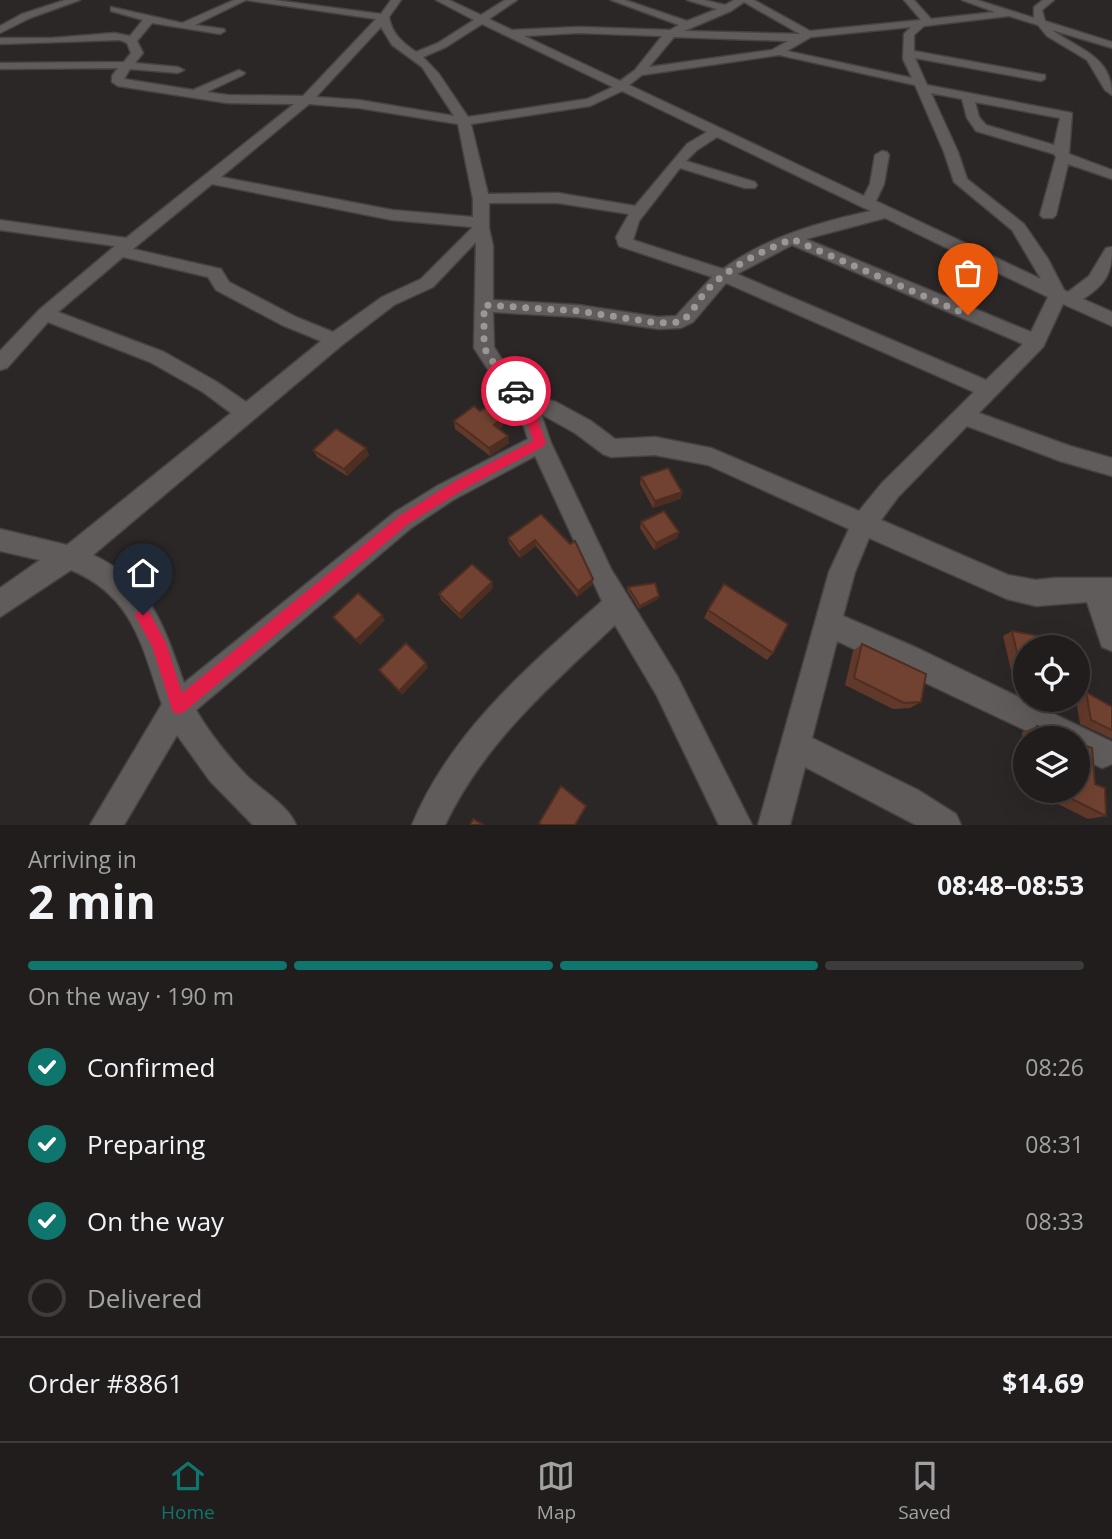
<!DOCTYPE html>
<meta charset="utf-8">
<style>
:root{--surface:#201d1c;--page:#2d2a29;--text:#f1f3f6;--muted:#a2a2a3;--line:#3d3b3b;--accent:#0f766e}
body{margin:0;font-family:"Open Sans",sans-serif;background:var(--page);color:var(--text);height:100vh;display:flex;flex-direction:column;font-size:26px;white-space:nowrap}
*{box-sizing:border-box;margin:0}
p{font-size:23px;color:var(--muted)}
.icon{flex:none;width:38px;height:38px;fill:none;stroke:currentColor;stroke-width:2;stroke-linecap:round;stroke-linejoin:round}
.map{position:relative;height:825px;overflow:hidden}
.sheet{display:flex;flex-direction:column;background:var(--surface);flex:1}
.sheet>*{flex:none}
.tools{position:absolute;left:1013px;top:635px;display:grid;gap:14px}
.tools a{display:grid;place-items:center;width:77px;height:77px;border-radius:50%;background:var(--surface);box-shadow:0 7px 28px #0002,0 0 0 2px var(--line);font-size:35px}
.pin{position:absolute;display:grid;place-items:center;width:60px;height:60px;color:#fff;margin:-72px -30px;border-radius:50% 50% 50% 0;rotate:-45deg;box-shadow:0 0 7px #0007}
.pin .icon{rotate:45deg}
.courier{position:absolute;display:grid;place-items:center;width:70px;height:70px;margin:-35px;border:5px solid #e11d48;border-radius:50%;background:#fff;color:#222;box-shadow:0 2px 9px #0007}
.headline em{font-style:normal;font-weight:700}
.headline div{display:flex;flex-direction:column-reverse}
.headline{display:flex;align-items:center;justify-content:space-between;height:119px;padding:0 28px}
h1{font-size:46px;font-weight:700;line-height:52px}
.bar{display:grid;grid-template-columns:repeat(4,1fr);gap:10px 7px;align-content:center;height:84px;padding:0 28px}
.bar i{height:9px;border-radius:5px;background:var(--line)}
.bar .current{background:var(--accent)}
.bar p{grid-column:span 4}
.line{display:flex;align-items:center;gap:18px;padding:0 28px;border-top:2px solid var(--line)}
.line div{flex:1}
ol{padding:0 28px;list-style:none}
li{display:flex;align-items:center;gap:21px;height:77px}
li p{margin-inline-start:auto}
li .icon{padding:7px;border-radius:50%;background:var(--accent);color:#fff;stroke-width:4}
li:last-child{color:var(--muted)}
li i{width:38px;height:38px;border:4px solid var(--line);border-radius:50%}
.tabs{display:flex;justify-content:space-around;align-items:center;height:98px;border-top:2px solid var(--line);background:var(--surface);font-size:19px;color:var(--muted)}
.tabs a{display:grid;justify-items:center;gap:4px}
.tabs .current{color:var(--accent)}
.map>svg:first-child{display:block}
.lines{fill:none;stroke-linecap:round;stroke-linejoin:round}
.minor-casing{stroke:#454342;stroke-width:3}
.minor{fill:#605c5b;fill-rule:evenodd}
.wall{fill:#61392a}
.shaded-wall{fill:#4f2e22}
.building{fill:#714231;stroke:#4f2e22;stroke-width:2}
.route{fill:#e11d48}
.done{stroke:#9a9796;stroke-width:7;stroke-dasharray:0 12.6}
</style>
<div class="map">
<svg width="1112" height="825" viewBox="0 0 1112 825">
<rect width="100%" height="100%" fill="#2a2726"/>
<g class="lines">
<!-- minor casing -->
<g class="minor-casing">
<g id="minor">
<path d="M65,0H80L30,18L0,33V26L22,14Z"/>
<path d="M234,0H274L381,14L391,0H401L389,17C392,34 402,42 416,52L438,43L474,20L436,0H449L481,15L505,0H517L489,19L512,30L579,27L670,30L679,25L611,0H625L687,21L717,9L687,0H704L725,5L734,0H754L810,31L921,20L904,0H914L931,19L995,12L962,0H977L1034,18V7L1043,0H1054L1042,10L1045,21L1112,42V48L1052,30C1078,49 1112,56 1112,95L1105,90L1087,60L1047,36L1038,25L1009,16L924,26L914,35V51L1045,75V79L1041,81L915,58L927,85L1072,113L1069,154L1112,170V179L1068,164L1056,215L1053,218H1043L1040,215L1056,157L1054,154L976,131L967,118L962,99L931,93L958,152L967,179L1024,224L1048,259L1064,290L1068,292L1089,276L1106,248L1112,247C1112,274 1106,284 1083,299L1112,312V326L1063,304L1043,347L979,413L1070,446L1112,458V476L1060,461L967,426L898,497L881,520L1008,575L1036,580L1054,578H1112V651L1102,647L1087,602L1036,606L1007,599L869,538L855,572L843,616L917,648L1112,742V764L1102,768L1078,757V738H1042L837,641L812,738L918,790L956,814L961,825H916L805,767L790,825H758L829,572L849,529L708,465L655,455L611,457L603,454L575,433L541,414L551,443L611,569L677,676L752,825H719L657,696L615,625C550,686 484,743 445,825H412C451,731 528,667 602,601L535,456L453,500L411,528L196,710C210,734 227,755 246,775C262,791 288,805 296,825H253L210,781L177,735L124,825H90L162,704C142,647 134,596 71,570L0,617V588L40,560L0,551V529L67,545L231,413L203,392L150,362L48,322L7,368L0,370V351L39,310L115,246L0,230V220L126,238L294,104L227,103L118,86L112,82V76L118,68L0,69V63L124,62L131,53L127,43L120,40L0,44V38H52L114,33L130,36L143,20L111,11V7L182,23ZM246,0L376,19L303,96L227,95L207,92L243,75L245,73L239,70L193,90L124,79L130,69L178,73L184,70L178,67L135,63L143,53L137,41L152,23L220,34L225,31L224,29L195,25ZM744,2L800,34L684,31L731,11ZM482,24L613,87L587,99L468,117L439,74L423,57L446,47ZM381,27L392,45L422,67L454,116L359,100L316,97ZM911,27L904,34L903,59L912,78L787,51L811,37ZM579,33L662,36L635,70L620,81L524,36ZM674,37L788,41L772,50L649,67ZM779,55L915,85L944,152L954,182L1012,230L1041,279L876,201L884,184L889,155L887,152L882,151L875,155L870,184L864,196L629,85L642,75ZM622,91L707,132L687,144L635,206L558,193L488,194L471,124L590,106ZM975,102L1060,118L1054,145L986,125L979,117ZM309,104L359,108L458,124L473,199V217L392,210L221,177ZM717,137L862,207L871,211C820,222 766,237 723,269L633,240L639,221L680,168L745,188H755L757,185L755,182L686,161L697,150ZM212,184L392,220L473,227L421,279L382,297L333,332L296,317L229,282L221,269L133,249ZM489,203H558L629,214L616,237L619,246L712,277L676,316L658,317L578,305L493,300V246L489,228ZM885,218L1048,297L1031,332L806,239ZM476,242L474,348L498,385L517,406L528,439L437,486L395,512L184,683C164,626 150,581 93,555L342,345L394,305L433,287ZM792,245L1023,344L986,380L737,274ZM123,257L208,277L216,290L282,325L321,341L246,402L217,382L164,352L58,312ZM726,283L974,392L882,483L859,511L711,448L655,437L615,439L591,421L556,402L533,396L512,375L494,347L493,312L578,317L658,329L681,328L693,322Z"/>
</g>
</g>
<!-- minor -->
<use href="#minor" class="minor"/>
</g>
<!-- wall -->
<g class="wall">
<path d="M480,411L502,418L503,426L499,429L509,443L490,456L455,429L454,421Z"/>
<path d="M366,448L369,455L347,476L317,457L313,450Z"/>
<path d="M641,477L682,492L680,499L653,508L640,484Z"/>
<path d="M541,514L592,585L577,597L536,546L520,558L509,544L508,538Z"/>
<path d="M641,522L679,532L677,538L654,550L640,528Z"/>
<path d="M628,587L658,599L639,609L627,590Z"/>
<path d="M493,588L461,619L441,600L439,594Z"/>
<path d="M708,610L773,653L767,660L704,618Z"/>
<path d="M1012,631L1026,648V681L1013,679L1003,636Z"/>
<path d="M862,644L921,702L910,708L893,709L845,685L853,651Z"/>
<path d="M1086,692L1112,707V739L1080,724L1076,700H1078V695Z"/>
<path d="M1037,726L1068,738H1026V788L1019,785L1022,732Z"/>
<path d="M1095,784L1106,816L1088,819L1032,791H1078Z"/>
</g>
<!-- shaded-wall -->
<g class="shaded-wall">
<path d="M502,418L503,426L495,433L494,425Z"/>
<path d="M508,436L509,443L490,456L489,448Z"/>
<path d="M366,448L369,455L347,476L344,469Z"/>
<path d="M682,492L680,499L653,508L655,501Z"/>
<path d="M679,532L677,538L654,550L656,543Z"/>
<path d="M535,540L536,546L520,558L519,552Z"/>
<path d="M593,579L592,585L577,597L578,591Z"/>
<path d="M492,582L493,588L461,619L459,614Z"/>
<path d="M659,596L658,599L639,609L640,606Z"/>
<path d="M382,615L385,620L360,645L356,640Z"/>
<path d="M426,663L428,668L402,695L399,691Z"/>
</g>
<!-- building -->
<g class="building">
<path d="M474,406L480,411L487,407L502,418L494,425L508,436L489,448L454,421Z"/>
<path d="M336,429L366,448L344,469L313,450Z"/>
<path d="M668,468L682,492L655,501L641,477Z"/>
<path d="M664,511L679,532L656,543L641,522Z"/>
<path d="M541,514L570,544L575,541L593,579L578,591L535,540L519,552L508,538Z"/>
<path d="M472,564L492,582L459,614L439,594Z"/>
<path d="M655,583L659,596L640,606L628,587Z"/>
<path d="M724,584L788,624L773,653L708,610Z"/>
<path d="M358,593L382,615L356,640L333,617Z"/>
<path d="M1012,631L1050,638L1052,648H1026V675L1022,674Z"/>
<path d="M406,643L426,663L399,691L379,670Z"/>
<path d="M862,644L926,674L921,702L904,703L854,678Z"/>
<path d="M1086,692L1112,707V730L1091,720Z"/>
<path d="M1037,726L1068,738H1036Z"/>
<path d="M1078,743L1092,748L1095,784L1105,788L1106,816L1056,791H1078Z"/>
<path d="M561,786L586,806L575,825H541L539,823Z"/>
<path d="M473,819L484,825H470Z"/>
</g>
<!-- route -->
<path class="route" d="M516,387L532,402L546,443L544,446L466,488L408,524L184,712L178,714L173,712L152,646L135,615L138,610H148L166,643L182,693L399,516L457,480L533,441L521,404L510,391Z"/>
<g class="lines">
<!-- done -->
<path class="done" d="M516,391L505,380L484,348V305L578,311L658,323L681,322C693,313 699,298 709,288C732,265 763,251 792,239L968,315"/>
</g>
</svg>
<div class="tools">
<a><svg class="icon" aria-label="locate" viewBox="0 0 24 24"><circle cx="12" cy="12" r="6"/><path d="M12 2v4M12 18v4M2 12h4M18 12h4"/></svg></a>
<a><svg class="icon" aria-label="layers" viewBox="0 0 24 24"><path d="M12 4l9 5-9 5-9-5zM3 14l9 5 9-5"/></svg></a>
</div>
<div class="pin" style="left:968px;top:315px;background:#ea580c"><svg class="icon" aria-label="bag" viewBox="0 0 24 24"><path d="M5 8h14l-1 12H6zM9 8a3 3 0 0 1 6 0"/></svg></div>
<div class="pin" style="left:143px;top:615px;background:#1f2937"><svg class="icon" aria-label="home" viewBox="0 0 24 24"><path d="M3 11l9-7 9 7M6 9v11h12V9"/></svg></div>
<div class="courier" style="left:516px;top:391px"><svg class="icon" aria-label="car" viewBox="0 0 24 24"><path d="M5 17H2v-5l4-1 3-4h7l3 4 3 1v5h-3M9 17h6M6 11h13"/><circle cx="7" cy="17" r="2"/><circle cx="17" cy="17" r="2"/></svg></div>
</div>
<section class="sheet">
<div class="headline"><div><h1>2 min</h1><p>Arriving in</p></div><em>08:48–08:53</em></div>
<div class="bar"><i class="current"></i><i class="current"></i><i class="current"></i><i></i><p>On the way · 190 m</p></div>
<ol>
<li><svg class="icon" aria-label="check" viewBox="0 0 24 24"><path d="M5 12l5 5 9-10"/></svg>Confirmed<p>08:26</p></li>
<li><svg class="icon" aria-label="check" viewBox="0 0 24 24"><path d="M5 12l5 5 9-10"/></svg>Preparing<p>08:31</p></li>
<li><svg class="icon" aria-label="check" viewBox="0 0 24 24"><path d="M5 12l5 5 9-10"/></svg>On the way<p>08:33</p></li>
<li><i></i>Delivered</li>
</ol>
<div class="line" style="height:91px"><div>Order #8861</div><b>$14.69</b></div>
</section>
<nav class="tabs">
<a class="current"><svg class="icon" aria-label="home" viewBox="0 0 24 24"><path d="M3 11l9-7 9 7M6 9v11h12V9"/></svg>Home</a>
<a><svg class="icon" aria-label="map" viewBox="0 0 24 24"><path d="M3 6l6-2 6 2 6-2v14l-6 2-6-2-6 2zM9 4v14M15 6v14"/></svg>Map</a>
<a><svg class="icon" aria-label="saved" viewBox="0 0 24 24"><path d="M7 4h10v16l-5-4-5 4z"/></svg>Saved</a>
</nav>
